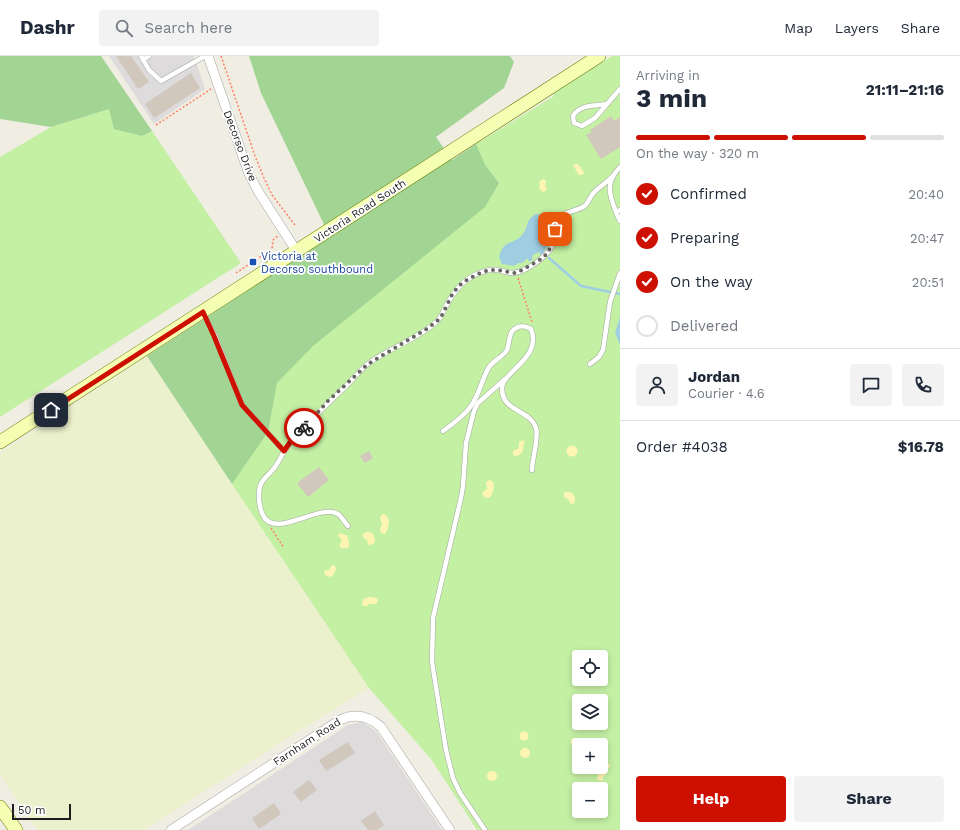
<!DOCTYPE html>
<meta charset="utf-8">
<style>
:root{--surface:#fff;--page:#f2f2f3;--text:#1f2937;--muted:#747a83;--line:#e0e1e3;--accent:#cd1000}
body{margin:0;font-family:"Work Sans",sans-serif;background:var(--page);color:var(--text);height:100vh;display:flex;flex-direction:column;font-size:15px;white-space:nowrap}
*{box-sizing:border-box;margin:0}
p{font-size:13px;color:var(--muted)}
.icon{flex:none;width:22px;height:22px;fill:none;stroke:currentColor;stroke-width:2;stroke-linecap:round;stroke-linejoin:round}
.map{position:relative;flex:1;overflow:hidden}
.details{display:flex;flex-direction:column;background:var(--surface);width:340px}
.details>*{flex:none}
.controls{position:absolute;left:572px;top:594px;display:grid;gap:8px}
.controls a{display:grid;place-items:center;width:36px;height:36px;border-radius:4px;background:var(--surface);box-shadow:0 2px 6px #0003;font-size:20px}
.scale{position:absolute;left:12px;bottom:10px;width:59px;box-sizing:border-box;padding-left:4px;border:2px solid #1e1e1e;border-top:0;font-size:11px;line-height:14px;white-space:nowrap;color:#1e1e1e;-webkit-text-stroke:3px #fff;paint-order:stroke}
.pin{position:absolute;display:grid;place-items:center;width:34px;height:34px;color:#fff;margin:-17px;border-radius:8px;box-shadow:0 2px 6px #0006}
.courier{position:absolute;display:grid;place-items:center;width:40px;height:40px;margin:-20px;border:3px solid #cd1000;border-radius:50%;background:#fff;color:#222;box-shadow:0 1px 5px #0007}
.overview em{font-style:normal;font-weight:700}
.overview div{display:flex;flex-direction:column-reverse}
.overview{display:flex;align-items:center;justify-content:space-between;height:68px;padding:0 16px}
h1{font-size:26px;font-weight:700;line-height:30px}
.bar{display:grid;grid-template-columns:repeat(4,1fr);gap:6px 4px;align-content:center;height:48px;padding:0 16px}
.bar i{height:5px;border-radius:3px;background:var(--line)}
.bar .selected{background:var(--accent)}
.bar p{grid-column:span 4}
.line{display:flex;align-items:center;gap:10px;padding:0 16px;border-top:1px solid var(--line)}
.line div{flex:1}
.round{display:grid;place-items:center;flex:none;width:42px;height:42px;border-radius:4px;background:var(--page)}
ol{padding:0 16px;list-style:none}
li{display:flex;align-items:center;gap:12px;height:44px}
li p{margin-inline-start:auto}
li .icon{padding:4px;border-radius:50%;background:var(--accent);color:#fff;stroke-width:4}
li:last-child{color:var(--muted)}
li i{width:22px;height:22px;border:2px solid var(--line);border-radius:50%}
.button{display:flex;gap:8px;margin-top:auto;padding:8px 16px}
.button a{flex:1;height:46px;border-radius:4px;background:var(--accent);color:#fff;font-size:16px;font-weight:700;line-height:46px;text-align:center}
.button a+a{background:var(--page);color:var(--text)}
header{display:flex;align-items:center;gap:24px;box-sizing:border-box;height:56px;padding:0 20px;background:var(--surface);border-bottom:1px solid var(--line)}
header strong{font-size:19px}
nav{display:flex;gap:22px;margin-inline-start:auto;font-size:14px}
.search{width:280px;height:36px;background:var(--page);display:flex;align-items:center;gap:10px;box-sizing:border-box;padding:0 14px;border-radius:4px;color:var(--muted);font-size:15px}
main{display:flex;flex:1;min-height:0}
.map>svg:first-child{display:block}
.residential{fill:#dddbdb}
.farmland{fill:#ecf1cd}
.grass{fill:#c4f0a4;fill-rule:evenodd}
.forest{fill:#a2d494}
.sand{fill:#fff5b3}
.water{fill:#9fcee3}
.lines{fill:none;stroke-linecap:round;stroke-linejoin:round}
.stream{stroke:#9fcee3;stroke-width:2.5}
.building{fill:#d1c7bc}
.service-casing{stroke:#a5a5a5;stroke-width:5.5}
.minor-casing{stroke:#a5a5a5;stroke-width:10}
.secondary-casing{stroke:#647b00;stroke-width:14}
.path{stroke:#ff8166;stroke-width:1.5;stroke-dasharray:2 2;stroke-linecap:butt}
.service{stroke:#fff;stroke-width:4.5}
.minor{stroke:#fff;stroke-width:9}
.secondary{stroke:#f5ffb3;stroke-width:13}
.done{stroke:#686663;stroke-width:4;stroke-dasharray:0 7.2}
.route{stroke:#cd1000;stroke-width:5}
.transit-dot{fill:#1a4fb4;stroke:#fff;stroke-width:1.5}
.labels{text-anchor:middle;dominant-baseline:central;stroke-width:3.5;stroke-linejoin:round;paint-order:stroke}
.street-label{font-size:11px;fill:#1e1e1e;stroke:#fff}
.transit-label{font-size:11px;fill:#164399;stroke:#fff;text-anchor:start}
</style>
<header>
<strong>Dashr</strong>
<div class="search"><svg class="icon" aria-label="search" viewBox="0 0 24 24"><circle cx="10" cy="10" r="6"/><path d="M15 15l6 6"/></svg>Search here</div>
<nav><a>Map</a><a>Layers</a><a>Share</a></nav>
</header>
<main>
<div class="map">
<svg width="620" height="774" viewBox="0 0 620 774">
<rect width="100%" height="100%" fill="#f0ede3"/>
<!-- residential -->
<g class="residential">
<path d="M109,0H194L205,33L154,68Z"/>
<path d="M362,666L376,675L442,774H188L348,669Z"/>
</g>
<!-- farmland -->
<path class="farmland" d="M147,300L369,632L310,668L144,774H37L0,719V397Z"/>
<!-- grass -->
<g class="grass">
<path d="M612,0H620V774H477L431,703L369,632L232,428L263,324L484,142L476,88L554,40L553,38ZM579,601H601V623H579ZM579,645H601V667H579ZM579,689H601V711H579ZM579,733H601V755H579Z"/>
<path d="M109,53L142,80L152,75L241,207L0,361V101L51,71Z"/>
</g>
<!-- forest -->
<g class="forest">
<path d="M0,0H101L152,75L142,80L114,73L109,53L51,71L0,63Z"/>
<path d="M249,0H510L514,6L504,32L436,81L452,104L476,88L485,109L499,127L485,151L313,290L277,327L268,376L232,428L147,300L330,181L261,37Z"/>
</g>
<!-- sand -->
<g class="sand">
<path d="M576,108H578C579,110 584,116 584,117L582,119H579L573,109Z"/>
<path d="M544,123L546,125L545,129L547,134L543,136L539,132L540,129L539,125Z"/>
<path d="M523,384L525,387L523,389C524,396 521,400 514,400L513,398V395L519,392V386Z"/>
<circle cx="572" cy="395" r="5.5"/>
<path d="M490,424L493,426C495,432 493,438 489,442L484,441L482,437L487,433L486,426Z"/>
<path d="M566,436H570C575,439 577,444 573,448H571L568,443L564,441V437Z"/>
<path d="M383,458L386,459L389,464L388,472L385,478L381,477L380,473L382,468L380,461Z"/>
<path d="M367,476H370L374,479L375,485L373,488L368,489L367,484L363,481V478Z"/>
<path d="M339,477L346,479C349,483 349,486 349,491L347,492H342L339,490L342,484L338,480Z"/>
<path d="M332,509L335,510L336,513L333,519L330,521L325,519L324,515L329,514Z"/>
<path d="M370,541L376,542L378,544L376,548H369L367,550H364L362,549L363,543Z"/>
<circle cx="524" cy="680" r="4.5"/>
<path d="M574,682L583,689H579V695L577,691L571,689V683Z"/>
<circle cx="525" cy="697" r="5"/>
<path d="M604,706H607L610,709L609,712L605,713L606,719L603,721V724L600,725L597,723L599,711H601V708Z"/>
<circle cx="492" cy="720" r="5"/>
</g>
<!-- water -->
<g class="water">
<path d="M536,158L544,159L548,162L551,174L549,188L544,195V197L540,199L539,196L533,199L532,202L533,203L529,206L528,202L522,207H518L514,210L502,208L499,201C504,182 513,190 523,178C529,170 525,164 536,158Z"/>
<path d="M620,261V289L615,277Z"/>
</g>
<g class="lines">
<!-- stream -->
<path class="stream" d="M549,202L581,230L620,238"/>
</g>
<!-- building -->
<g class="building">
<path d="M116,0H131L149,26L138,33Z"/>
<path d="M191,17L200,32L154,62L145,48Z"/>
<path d="M611,60L614,65L620,61V91L601,103L586,79L592,76L590,74Z"/>
<path d="M369,395L373,402L365,407L360,400Z"/>
<path d="M319,411L329,424L308,441L297,427Z"/>
<path d="M348,686L355,697L326,715L319,704Z"/>
<path d="M309,724L317,734L301,746L293,736Z"/>
<path d="M274,747L281,758L259,773L252,762Z"/>
<path d="M375,755L384,769L377,774H368L361,765Z"/>
</g>
<g class="lines">
<!-- service casing -->
<g class="service-casing">
<g id="service">
<path d="M141,0L149,14L161,25L205,0"/>
<path d="M143,4L149,0"/>
<path d="M607,48C594,50 580,48 573,60L574,67L582,70L595,62L620,33"/>
<path d="M620,154L616,156L620,165"/>
<path d="M616,156C609,138 605,127 620,111"/>
<path d="M203,257L215,280L242,349L284,395"/>
<path d="M590,308L599,301L603,294L610,246L620,217"/>
<path d="M443,375C453,368 464,360 471,350C479,339 482,323 489,311C494,304 503,301 507,294C510,287 508,276 516,272C521,269 526,270 531,273C543,302 501,316 502,333C503,357 529,352 536,372C539,382 532,403 532,414"/>
<path d="M348,470C345,467 342,461 338,458C320,447 277,482 264,461C259,453 257,436 261,428C264,421 271,417 275,411C281,402 285,392 292,385C309,365 328,347 347,329C354,322 361,313 369,307C389,292 416,284 435,267C440,263 442,259 444,254C450,242 457,230 468,223C477,217 488,213 498,214C503,215 508,217 513,217C523,216 536,208 543,201C561,187 550,171 558,162C563,156 576,155 583,151C588,148 589,143 592,139C596,132 607,127 613,120"/>
<path d="M485,774L460,737L453,722L446,694L432,606L433,562L461,442L463,430L466,387L474,355L478,347L505,323"/>
</g>
</g>
<!-- minor casing -->
<g class="minor-casing">
<g id="minor">
<path d="M208,0L249,118L258,135L297,196"/>
<path d="M171,774L340,664C355,657 369,660 381,671L450,774"/>
</g>
</g>
<!-- secondary casing -->
<g class="secondary-casing">
<g id="secondary">
<path d="M0,386L599,0"/>
<path d="M0,751L16,774"/>
</g>
</g>
<!-- path -->
<g class="path">
<path d="M221,0L255,100L264,122L272,139L295,169"/>
<path d="M156,69L211,33"/>
<path d="M236,217L272,193L273,184L278,180"/>
<path d="M518,222L532,266"/>
<path d="M271,472L284,492"/>
</g>
<!-- service -->
<use href="#service" class="service"/>
<!-- minor -->
<use href="#minor" class="minor"/>
<!-- secondary -->
<use href="#secondary" class="secondary"/>
</g>
<g class="lines">
<!-- done -->
<path class="done" d="M304,372L328,345L368,308L425,274L436,266L441,261L453,237L460,229L468,223L478,218L489,214H498L515,217L522,214L543,202L548,196L554,185L555,173"/>
<!-- route -->
<path class="route" d="M51,354L203,256L214,280L242,349L284,395L291,385L304,372"/>
</g>
<!-- markers -->
<rect class="transit-dot" x="249" y="202" width="8" height="8" rx="2"/>
<g class="labels">
<!-- street labels -->
<g class="street-label">
<text transform="translate(240 90) rotate(69)">Decorso Drive</text>
<text transform="translate(360 155) rotate(-33)">Victoria Road South</text>
<text transform="translate(307 686) rotate(-33)">Farnham Road</text>
</g>
<!-- transit labels -->
<g class="transit-label">
<text x="261" y="200">Victoria at<tspan x="261" dy="13">Decorso southbound</tspan></text>
</g>
</g>
</svg>
<div class="controls">
<a><svg class="icon" aria-label="locate" viewBox="0 0 24 24"><circle cx="12" cy="12" r="6"/><path d="M12 2v4M12 18v4M2 12h4M18 12h4"/></svg></a>
<a><svg class="icon" aria-label="layers" viewBox="0 0 24 24"><path d="M12 4l9 5-9 5-9-5zM3 14l9 5 9-5"/></svg></a>
<a>+</a>
<a>−</a>
</div>
<div class="scale">50 m</div>
<div class="pin" style="left:555px;top:173px;background:#ea580c"><svg class="icon" aria-label="bag" viewBox="0 0 24 24"><path d="M5 8h14l-1 12H6zM9 8a3 3 0 0 1 6 0"/></svg></div>
<div class="pin" style="left:51px;top:354px;background:#1f2937"><svg class="icon" aria-label="home" viewBox="0 0 24 24"><path d="M3 11l9-7 9 7M6 9v11h12V9"/></svg></div>
<div class="courier" style="left:304px;top:372px"><svg class="icon" aria-label="bike" viewBox="0 0 24 24"><circle cx="6" cy="16" r="4"/><circle cx="18" cy="16" r="4"/><path d="M6 16l4-8h5l3 8M10 8l3 8H6M13 5h3"/></svg></div>
</div>
<section class="details">
<div class="overview"><div><h1>3 min</h1><p>Arriving in</p></div><em>21:11–21:16</em></div>
<div class="bar"><i class="selected"></i><i class="selected"></i><i class="selected"></i><i></i><p>On the way · 320 m</p></div>
<ol>
<li><svg class="icon" aria-label="check" viewBox="0 0 24 24"><path d="M5 12l5 5 9-10"/></svg>Confirmed<p>20:40</p></li>
<li><svg class="icon" aria-label="check" viewBox="0 0 24 24"><path d="M5 12l5 5 9-10"/></svg>Preparing<p>20:47</p></li>
<li><svg class="icon" aria-label="check" viewBox="0 0 24 24"><path d="M5 12l5 5 9-10"/></svg>On the way<p>20:51</p></li>
<li><i></i>Delivered</li>
</ol>
<div class="line" style="height:72px"><a class="round"><svg class="icon" aria-label="person" viewBox="0 0 24 24"><circle cx="12" cy="8" r="4"/><path d="M4 21q1-7 8-7t8 7"/></svg></a><div><b>Jordan</b><p>Courier · 4.6</p></div><a class="round"><svg class="icon" aria-label="chat" viewBox="0 0 24 24"><path d="M4 5h16v11H9l-5 4z"/></svg></a><a class="round"><svg class="icon" aria-label="phone" viewBox="0 0 24 24"><path d="M5 4h4l2 5-3 2q2 4 5 5l2-3 5 2v4C11 20 4 13 5 4z"/></svg></a></div>
<div class="line" style="height:52px"><div>Order #4038</div><b>$16.78</b></div>
<div class="button"><a>Help</a><a>Share</a></div>
</section>
</main>
